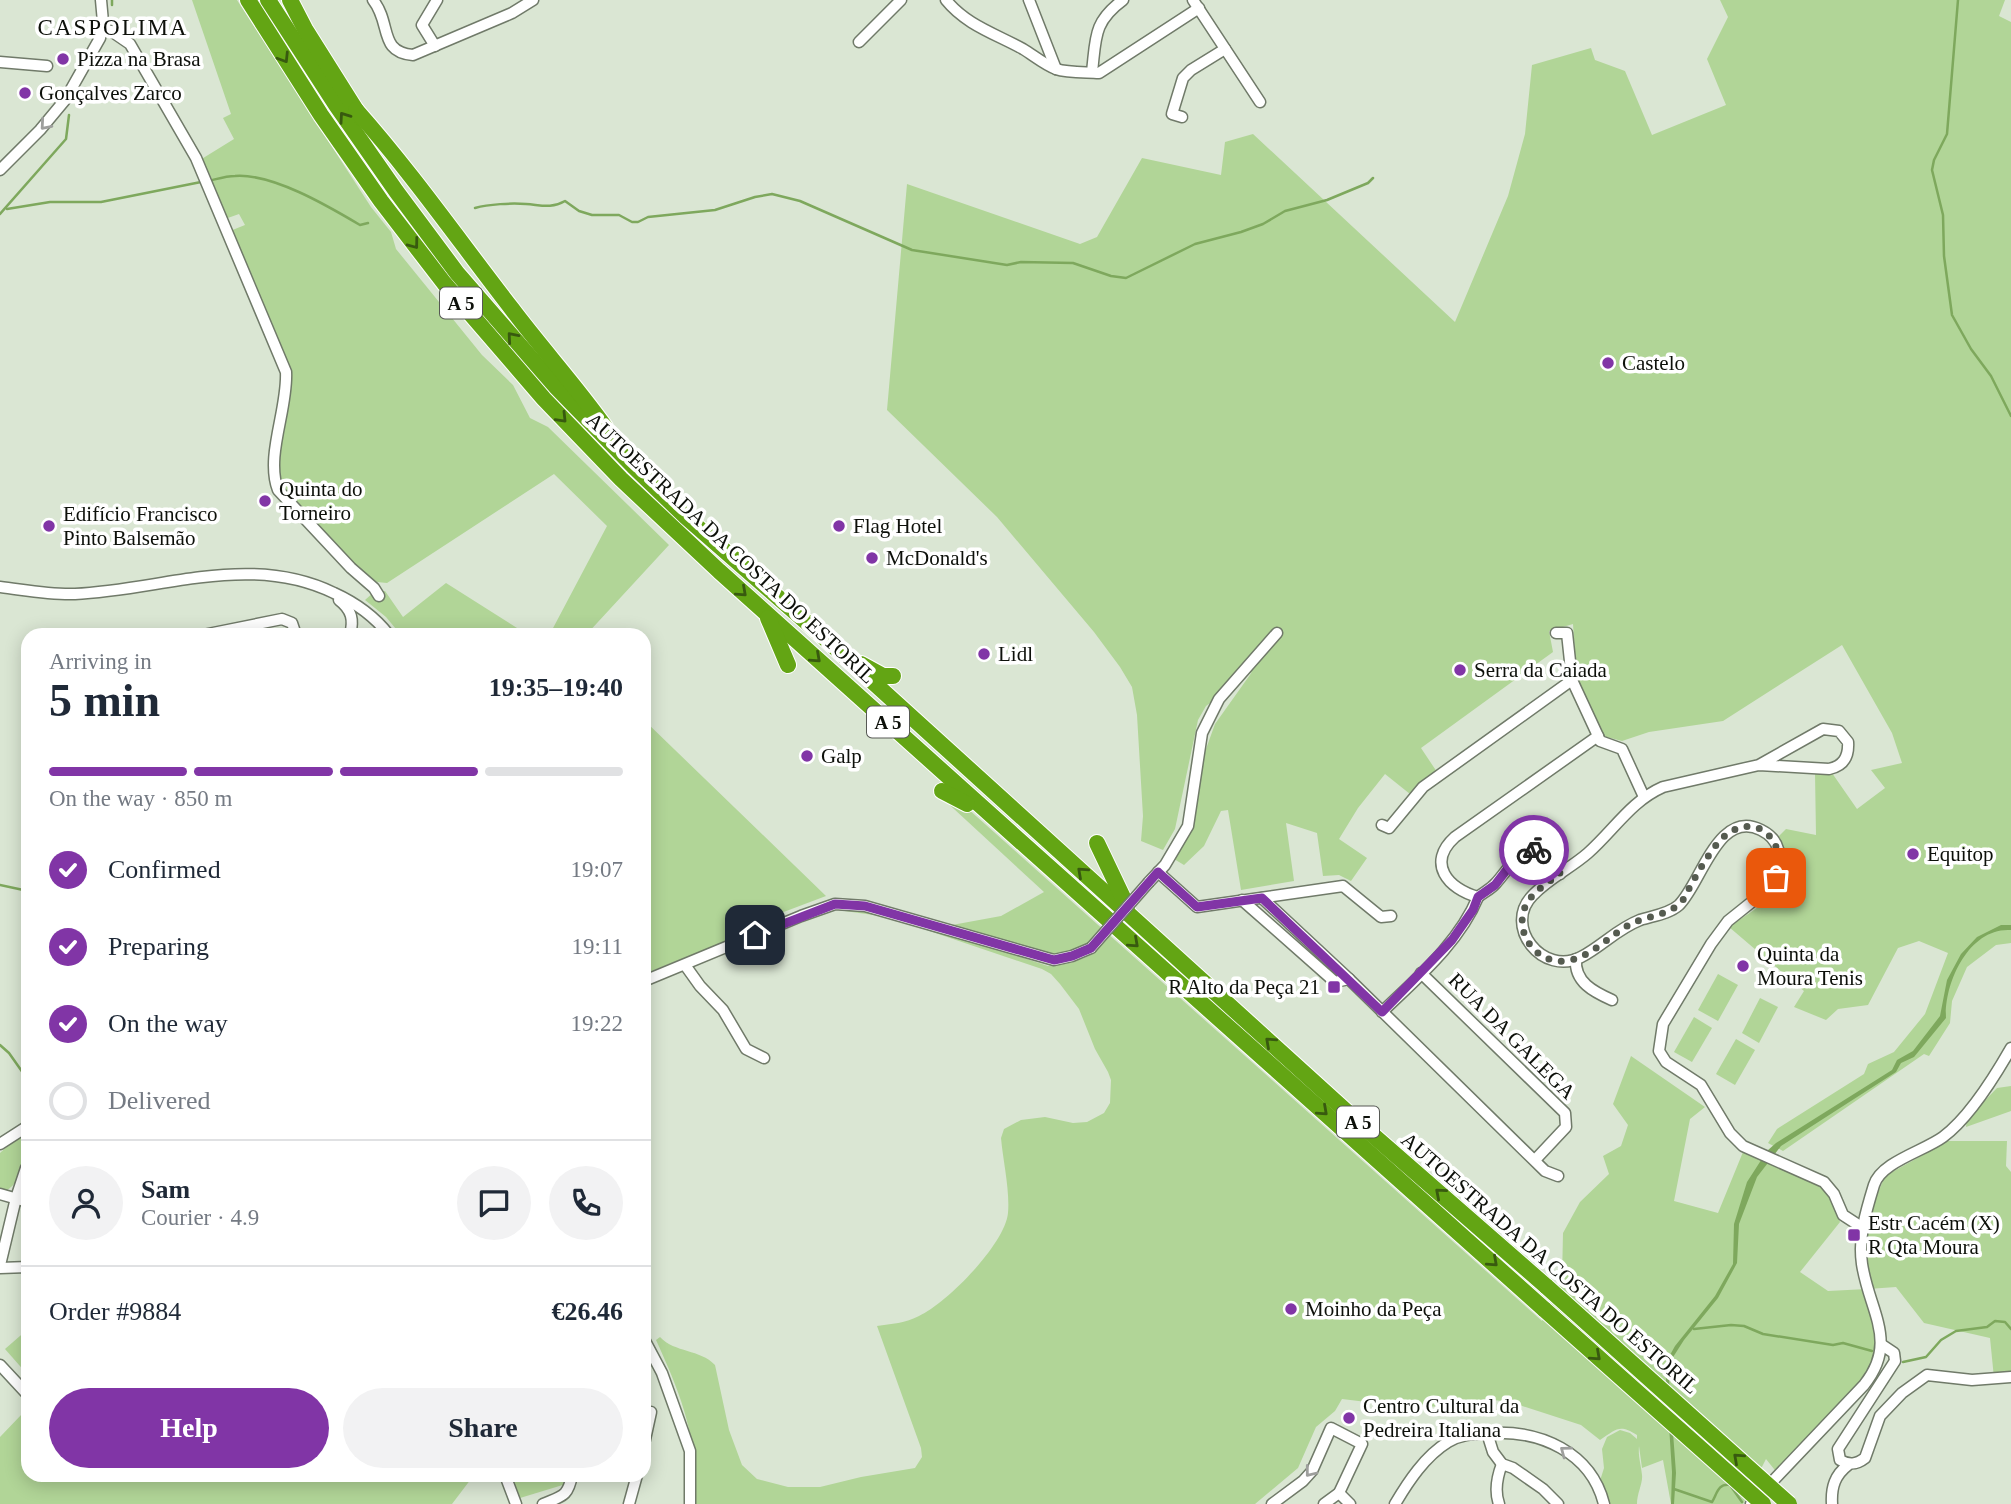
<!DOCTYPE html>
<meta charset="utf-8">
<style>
:root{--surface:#fff;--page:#f2f2f3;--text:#1f2937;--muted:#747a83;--line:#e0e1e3;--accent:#8135a6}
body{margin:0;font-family:"Times New Roman",serif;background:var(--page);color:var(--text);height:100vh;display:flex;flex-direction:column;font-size:26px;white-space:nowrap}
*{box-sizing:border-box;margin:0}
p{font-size:23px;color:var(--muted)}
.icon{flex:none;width:38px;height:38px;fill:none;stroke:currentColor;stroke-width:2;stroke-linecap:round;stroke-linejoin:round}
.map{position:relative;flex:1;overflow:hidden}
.details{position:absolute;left:21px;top:628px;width:630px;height:854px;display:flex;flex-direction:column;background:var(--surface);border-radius:21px;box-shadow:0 4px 18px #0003}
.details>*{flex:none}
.pin{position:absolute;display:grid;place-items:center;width:60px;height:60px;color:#fff;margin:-30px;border-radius:14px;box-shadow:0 4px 10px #0006}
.courier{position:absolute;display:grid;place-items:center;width:70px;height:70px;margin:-35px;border:5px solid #8135a6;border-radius:50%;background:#fff;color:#222;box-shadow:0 2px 9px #0007}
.headline em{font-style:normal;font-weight:700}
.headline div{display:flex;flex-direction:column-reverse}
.headline{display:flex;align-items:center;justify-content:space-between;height:119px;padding:0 28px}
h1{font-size:46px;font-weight:700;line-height:52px}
.bar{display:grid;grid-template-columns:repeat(4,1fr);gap:10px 7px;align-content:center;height:84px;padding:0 28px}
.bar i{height:9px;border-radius:5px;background:var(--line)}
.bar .active{background:var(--accent)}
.bar p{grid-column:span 4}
.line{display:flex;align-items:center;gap:18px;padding:0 28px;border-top:2px solid var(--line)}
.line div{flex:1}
.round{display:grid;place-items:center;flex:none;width:74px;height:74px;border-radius:37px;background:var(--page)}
ol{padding:0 28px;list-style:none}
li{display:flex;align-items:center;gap:21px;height:77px}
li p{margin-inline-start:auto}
li .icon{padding:7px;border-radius:50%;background:var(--accent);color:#fff;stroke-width:4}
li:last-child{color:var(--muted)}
li i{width:38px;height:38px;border:4px solid var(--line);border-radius:50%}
.button{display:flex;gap:14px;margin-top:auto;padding:14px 28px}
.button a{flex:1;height:80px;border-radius:42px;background:var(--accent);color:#fff;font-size:28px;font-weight:700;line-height:80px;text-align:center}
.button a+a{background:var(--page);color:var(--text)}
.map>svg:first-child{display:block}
.green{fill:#b1d597}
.water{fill:#7ea85d}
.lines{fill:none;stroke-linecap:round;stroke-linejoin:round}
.stream{stroke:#7ea85d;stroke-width:2.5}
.minor-casing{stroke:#707a69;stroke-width:13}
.highway-casing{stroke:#fff;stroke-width:18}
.minor{stroke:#fff;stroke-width:10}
.highway{stroke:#63a514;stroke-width:16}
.minor-bridge-casing{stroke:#707a69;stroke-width:13;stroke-linecap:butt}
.highway-bridge-casing{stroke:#fff;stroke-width:18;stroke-linecap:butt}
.minor-bridge{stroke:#fff;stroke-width:10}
.highway-bridge{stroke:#63a514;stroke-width:16}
.oneway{stroke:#385a0f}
.oneway2{stroke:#9e9f9d}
.done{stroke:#555b50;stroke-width:7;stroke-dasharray:0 12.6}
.route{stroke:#8135a6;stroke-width:9}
.poi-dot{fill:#8135a6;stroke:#fff;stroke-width:2.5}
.labels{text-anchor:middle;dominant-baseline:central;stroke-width:7;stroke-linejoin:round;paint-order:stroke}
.shield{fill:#fff;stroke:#565854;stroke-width:2}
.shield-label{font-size:19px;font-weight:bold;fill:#0d100a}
.poi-label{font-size:21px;fill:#0d100a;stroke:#fff;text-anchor:start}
.street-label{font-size:21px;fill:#0d100a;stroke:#fff}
.neighbourhood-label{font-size:23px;letter-spacing:2px;fill:#0d100a;stroke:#fff}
</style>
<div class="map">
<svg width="2011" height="1504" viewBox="0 0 2011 1504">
<rect width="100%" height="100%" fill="#dae6d3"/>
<!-- green -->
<g class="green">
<path d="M192,0H237L371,207L391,232L396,249L482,355L513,385L530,418L548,427L669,545L586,635H533L552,630L607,526L554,474L387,583L377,582L361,572L283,490L276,470L290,381L230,231L245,225L239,214L225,219L200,160L234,139L223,118L231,114Z"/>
<path d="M1720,0H2005L1999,16L2011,22V943L1996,945L1967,967L1952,1001L1950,1023L1929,1056L1924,1054L1783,1151L1768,1143L1777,1129L1864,1074L1868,1064L1894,1052L1925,1014L1948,953L1919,941L1898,948L1868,1005L1838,1009L1826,1020L1794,1007L1804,991L1729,927C1749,912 1788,893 1786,864C1786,855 1780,845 1777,838L1786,829L1816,835L1815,773H1832L1857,809L1885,788L1871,770L1902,763L1892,733L1842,645L1723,721L1649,732L1622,741L1603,736L1577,682L1573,624L1549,631L1553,652L1421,748L1437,772L1415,787L1410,794L1385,774L1358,808L1339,839L1367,858L1351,881L1339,875L1323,876L1317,833L1286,823L1294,881L1241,890L1228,810L1221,811L1204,846L1184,865L1174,859L1188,836L1198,798L1202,760L1215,724L1252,672L1206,706L1198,720L1175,829L1163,850L1141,841L1143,816L1137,715L1132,687L1120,667L1094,632L997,517L887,410L907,184L1080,244L1097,237L1142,158L1221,175L1225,142L1253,134L1455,322L1508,196L1525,134L1532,65L1591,48L1595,60L1625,71L1652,135L1726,105L1707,59L1728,17Z"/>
<path d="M446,583L528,635H401L386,617L365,600L374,592L385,591L403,617Z"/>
<path d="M644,720L826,896L781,913L782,919L644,974Z"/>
<path d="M941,797L967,808L1542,1321L1562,1279L1563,1233L1580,1202L1609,1174L1603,1156L1621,1146L1628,1125L1613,1104L1631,1056L1705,1107L1690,1119L1674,1201L1718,1213L1743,1152L1822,1186L1827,1192L1840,1222L1800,1272L1828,1291L1867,1289L1863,1228L1885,1176L1948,1141H2007L2006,1166L2011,1172V1377L1994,1378L1990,1338L1924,1323L1896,1287L1868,1289L1880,1332L1878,1365L1778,1474L1766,1459L1743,1504H1671L1663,1460L1642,1468L1639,1446C1638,1457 1641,1464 1642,1475C1643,1483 1637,1493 1637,1504H1606L1599,1484L1604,1468L1602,1449L1607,1437L1620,1430L1630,1433L1637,1439V1435C1619,1424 1617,1429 1600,1440L1581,1425L1510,1402L1485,1399L1457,1406L1408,1407L1342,1399L1335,1411L1316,1427L1298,1468L1255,1504H694C699,1440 682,1397 656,1340L660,1337C675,1353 700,1349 715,1365L729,1430L742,1465L757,1479L788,1487H820L861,1477L915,1468L922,1457L921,1448L877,1326C891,1324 906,1323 919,1316C947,1303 1005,1244 1008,1213C1010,1190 1003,1161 1001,1138L1004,1129L1021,1120L1045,1117L1073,1123L1087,1122L1104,1113L1110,1103L1111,1080L1108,1072L1095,1049L1079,1009L1060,984L1051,974L1042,969L888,917L830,909L848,906L931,928L1048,966C1065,965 1079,961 1095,953L1062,956L1035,953L952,925L1001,916L1044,892Z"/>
<path d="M1718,974L1738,985L1718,1021L1698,1010Z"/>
<path d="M1760,998L1778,1007L1759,1043L1742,1033Z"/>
<path d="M1694,1017L1712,1028L1692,1062L1674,1052Z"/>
<path d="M1736,1039L1755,1050L1735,1085L1716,1074Z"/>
<path d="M2011,1086V1111L1966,1127L1967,1119L1997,1088Z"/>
<path d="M28,1133C28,1155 25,1178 6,1191L0,1189V1153L13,1141Z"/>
<path d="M28,1329V1372L27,1374L5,1349Z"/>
<path d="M28,1402V1475H474L452,1504H0V1437L22,1414Z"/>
<path d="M511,1475H567L566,1484L520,1498Z"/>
</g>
<!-- water -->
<path class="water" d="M2001,925H2011V930C1969,927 1944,983 1946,1018L1914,1057L1901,1063L1896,1072L1781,1146L1757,1177L1739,1224L1737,1263L1718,1298L1684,1340L1668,1365L1676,1473L1674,1504H1671L1672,1472L1665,1364L1675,1346L1715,1296L1733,1264L1734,1224L1747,1182L1767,1151L1776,1143L1892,1070L1897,1060L1913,1051L1940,1016L1947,980L1961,954L1977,937Z"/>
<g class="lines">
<!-- stream -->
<g class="stream">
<path d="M1958,0L1947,134L1934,160L1932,170L1943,215L1944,256L1952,315L1971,349L1991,376L2011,416"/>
<path d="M112,5V0"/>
<path d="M208,181C217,179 226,176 235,176C272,173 328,206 360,225L368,223"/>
<path d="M475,208C489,204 511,203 526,204C541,205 551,209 565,201L579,211L592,215H619L632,222H638L648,217L715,210L755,197L772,194L800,201L912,250L1007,265L1021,262L1073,263L1111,276L1126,278L1195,244L1241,232L1263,224L1285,211L1327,200L1368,183L1373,178"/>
<path d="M7,209L50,202H101L201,182"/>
<path d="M0,214L66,139L69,115"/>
<path d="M0,885L28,891"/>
<path d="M0,1045L9,1053L28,1080"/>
<path d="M1694,1329L1731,1325L1744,1326L1763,1334L1833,1345L1843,1343L1872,1351"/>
<path d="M1903,1362L1926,1357L1941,1340L1956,1331L1987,1327L1995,1321L2005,1322L2011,1329"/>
<path d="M1674,1489L1712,1502C1717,1494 1718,1483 1730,1485L1742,1502"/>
</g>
<!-- minor casing -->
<g class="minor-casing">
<g id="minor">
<path d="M373,0C392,24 378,52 413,55L512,13L533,0"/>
<path d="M946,0C966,25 996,34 1023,49C1033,55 1045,65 1056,69C1068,73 1086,72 1099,73L1199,8"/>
<path d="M1029,0L1056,69"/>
<path d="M1193,0L1260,102"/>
<path d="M102,29L111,31L130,44L196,158L286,372C288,409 265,456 278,490L351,568L374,588L379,596"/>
<path d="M859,42L901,0"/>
<path d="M435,46L422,25L437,0"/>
<path d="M0,62L47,66"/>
<path d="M1092,72C1096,38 1093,22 1123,0"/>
<path d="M1182,117L1172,114L1183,78L1191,70L1225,49"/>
<path d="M0,170L40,130L65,100L100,38L103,22L101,0"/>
<path d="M0,587C25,590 50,595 75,594C163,590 250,552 334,593C356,603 375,617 389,635"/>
<path d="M339,600C352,610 354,620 350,635"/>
<path d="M1556,633H1567L1572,680L1598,736L1455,837C1426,863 1448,889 1478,897C1484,892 1491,889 1496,883C1509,869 1521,843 1545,852C1555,855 1559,864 1560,874"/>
<path d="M203,635L282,619L292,623L296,635"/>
<path d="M363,635H382"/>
<path d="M1598,736L1600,741L1622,749L1644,797"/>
<path d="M1759,765L1823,729L1839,731L1848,742C1849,757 1843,766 1829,769L1759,765L1663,787C1631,801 1614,830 1588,853C1571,868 1549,878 1533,895C1502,926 1543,977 1581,957C1602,946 1617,929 1640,920C1652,916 1669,914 1679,905C1701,884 1718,808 1761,830C1769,834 1776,841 1778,849C1782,862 1779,874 1773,885L1728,921L1711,944L1663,1024L1659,1051L1666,1062L1701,1085L1730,1133L1743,1146L1824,1182L1834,1194L1843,1215L1863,1228"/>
<path d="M1382,825L1389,828L1423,787L1572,680"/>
<path d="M1158,872L1197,907L1343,886L1381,917L1391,916"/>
<path d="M1149,882L1165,865L1188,826L1202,733L1219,699L1277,633"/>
<path d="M1262,898L1349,979L1545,1171L1558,1176"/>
<path d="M1242,900L1335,982L1349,979"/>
<path d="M1576,959C1574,982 1594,992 1612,1000"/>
<path d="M685,965L700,986L723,1010L746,1049L764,1058"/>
<path d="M1421,973L1565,1113L1566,1127L1535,1160"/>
<path d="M644,981L801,916L835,904L865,906L1054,960L1072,956L1091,948"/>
<path d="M1382,1012C1417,978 1459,943 1478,897"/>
<path d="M0,1144L28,1126"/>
<path d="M0,1194L28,1202"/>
<path d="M0,1265L16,1198L26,1168L28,1169"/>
<path d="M0,1268L28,1267"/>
<path d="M644,1339L662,1373L690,1451V1504"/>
<path d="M1882,1345L1894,1353L1895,1361L1838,1449L1840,1460C1849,1465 1856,1465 1865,1458L1880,1416L1902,1393L1927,1375L1972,1380L2011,1377"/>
<path d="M0,1365L27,1394"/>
<path d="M1487,1433L1493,1452L1502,1464L1513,1468L1543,1489L1558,1504"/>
<path d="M644,1444L651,1412"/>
<path d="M505,1475L516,1504"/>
<path d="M1339,1493L1350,1504"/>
<path d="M543,1504C562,1496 568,1497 572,1475"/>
<path d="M629,1504L637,1475"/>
<path d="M1272,1504L1303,1481L1312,1471L1331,1428L1362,1444L1339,1493L1324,1504"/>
<path d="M1395,1504C1408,1482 1425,1456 1448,1442C1461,1434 1474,1434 1490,1433C1540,1430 1591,1452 1604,1504"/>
<path d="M1499,1504C1494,1490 1497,1477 1502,1464"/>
<path d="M1751,1504L1864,1385C1899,1342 1869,1311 1862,1264C1858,1237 1866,1211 1874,1185C1881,1162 1924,1151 1943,1137C1970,1117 1995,1076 2011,1048"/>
<path d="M1832,1504C1831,1487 1835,1475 1848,1465"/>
</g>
</g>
<!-- highway casing -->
<g class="highway-casing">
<g id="highway">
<path d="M248,0L321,115L381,201L444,283L544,399L621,479L719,571L1010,832L1545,1310"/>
<path d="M268,0L336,105L396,191L457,273L557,388L633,466L686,517L820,634L1359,1123L1547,1287"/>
<path d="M290,0L305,29L361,118"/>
<path d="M356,110C412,173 460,242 512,309C542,349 576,386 605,427"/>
<path d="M768,618L788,665"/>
<path d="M861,664L883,676H893"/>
<path d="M942,791L967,804"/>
<path d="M1097,843L1127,906"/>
</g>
</g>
<!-- minor -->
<use href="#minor" class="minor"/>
<!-- highway -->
<use href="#highway" class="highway"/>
<!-- minor-bridge casing -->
<g class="minor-bridge-casing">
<path id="minor-bridge" d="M1091,948L1149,882"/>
</g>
<!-- highway-bridge casing -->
<g class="highway-bridge-casing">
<g id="highway-bridge">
<path d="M1547,1287L1789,1504"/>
<path d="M1545,1310L1763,1504"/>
</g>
</g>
<!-- minor-bridge -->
<use href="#minor-bridge" class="minor-bridge"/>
<!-- highway-bridge -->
<use href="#highway-bridge" class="highway-bridge"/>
</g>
<!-- one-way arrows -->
<defs><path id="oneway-chevron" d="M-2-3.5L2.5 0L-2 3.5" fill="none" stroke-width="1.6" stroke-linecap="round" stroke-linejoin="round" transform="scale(1.75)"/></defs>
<g class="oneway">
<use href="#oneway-chevron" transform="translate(284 58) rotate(58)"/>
<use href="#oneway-chevron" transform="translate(344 117) rotate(-125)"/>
<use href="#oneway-chevron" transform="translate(414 244) rotate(53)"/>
<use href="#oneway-chevron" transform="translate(512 337) rotate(-131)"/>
<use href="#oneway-chevron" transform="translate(562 418) rotate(46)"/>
<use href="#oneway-chevron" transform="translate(742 592) rotate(42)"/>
<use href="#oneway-chevron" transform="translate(816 658) rotate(42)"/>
<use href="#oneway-chevron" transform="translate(1082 872) rotate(-138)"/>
<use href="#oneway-chevron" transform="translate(1134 943) rotate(42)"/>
<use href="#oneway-chevron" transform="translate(1270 1042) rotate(-138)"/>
<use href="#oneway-chevron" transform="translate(1323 1111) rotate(42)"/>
<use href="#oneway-chevron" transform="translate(1440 1193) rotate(-139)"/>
<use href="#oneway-chevron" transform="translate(1493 1262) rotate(42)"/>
<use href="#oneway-chevron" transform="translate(1596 1356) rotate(42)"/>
<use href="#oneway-chevron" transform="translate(1738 1458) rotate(-138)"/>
</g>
<g class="oneway2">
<use href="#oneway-chevron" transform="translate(45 125) rotate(131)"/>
<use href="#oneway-chevron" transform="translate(1565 1451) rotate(-143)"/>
<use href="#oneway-chevron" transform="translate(1310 1472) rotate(128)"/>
</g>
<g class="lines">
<!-- done -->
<path class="done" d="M1534,850C1549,851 1558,859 1560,874C1547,883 1531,893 1525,907C1514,934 1537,964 1565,961C1592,958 1612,932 1635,922C1652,915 1672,914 1683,900C1692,883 1712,845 1726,835C1759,810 1788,844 1776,878"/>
<!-- route -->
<path class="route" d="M755,935L835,904L865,906L1054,960L1072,956L1091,948L1158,872L1197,907L1262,898L1382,1012L1452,940L1473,910L1478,897L1495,885L1515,859L1534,850"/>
</g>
<!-- markers -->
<g class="poi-dot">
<circle cx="63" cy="59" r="7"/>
<circle cx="25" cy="93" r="7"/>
<circle cx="1608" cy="363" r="7"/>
<circle cx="265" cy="501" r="7"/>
<circle cx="49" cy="526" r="7"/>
<circle cx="839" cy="526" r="7"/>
<circle cx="872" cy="558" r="7"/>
<circle cx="984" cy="654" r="7"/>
<circle cx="1460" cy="670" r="7"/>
<circle cx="807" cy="756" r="7"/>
<circle cx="1913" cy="854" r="7"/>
<circle cx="1743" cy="966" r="7"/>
<rect x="1327" y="980" width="14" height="14" rx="3.5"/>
<rect x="1847" y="1228" width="14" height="14" rx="3.5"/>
<circle cx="1291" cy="1309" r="7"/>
<circle cx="1349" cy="1418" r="7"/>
</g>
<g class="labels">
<!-- shield labels -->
<g class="shield">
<rect x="440" y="287.5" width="42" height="31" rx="5"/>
<rect x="867" y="706.5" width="42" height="31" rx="5"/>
<rect x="1337" y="1106.5" width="42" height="31" rx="5"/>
</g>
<g class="shield-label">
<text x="461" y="303">A 5</text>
<text x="888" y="722">A 5</text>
<text x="1358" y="1122">A 5</text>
</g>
<!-- poi labels -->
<g class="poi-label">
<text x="77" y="59">Pizza na Brasa</text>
<text x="39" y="93">Gonçalves Zarco</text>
<text x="1622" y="363">Castelo</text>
<text x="279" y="489">Quinta do<tspan x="279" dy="24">Torneiro</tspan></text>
<text x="63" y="514">Edifício Francisco<tspan x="63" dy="24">Pinto Balsemão</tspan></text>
<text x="853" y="526">Flag Hotel</text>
<text x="886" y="558">McDonald's</text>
<text x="998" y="654">Lidl</text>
<text x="1474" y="670">Serra da Caiada</text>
<text x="821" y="756">Galp</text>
<text x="1927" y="854">Equitop</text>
<text x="1757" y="954">Quinta da<tspan x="1757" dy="24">Moura Tenis</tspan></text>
<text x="1320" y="987" text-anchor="end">R Alto da Peça 21</text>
<text x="1868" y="1223">Estr Cacém (X)<tspan x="1868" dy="24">R Qta Moura</tspan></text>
<text x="1305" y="1309">Moinho da Peça</text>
<text x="1363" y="1406">Centro Cultural da<tspan x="1363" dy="24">Pedreira Italiana</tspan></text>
</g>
<!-- street labels -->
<g class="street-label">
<text transform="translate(731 548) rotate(43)">AUTOESTRADA DA COSTA DO ESTORIL</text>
<text transform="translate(1512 1036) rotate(45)">RUA DA GALEGA</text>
<text transform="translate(1550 1263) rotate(41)">AUTOESTRADA DA COSTA DO ESTORIL</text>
</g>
<!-- neighbourhood labels -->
<g class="neighbourhood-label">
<text x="113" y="27">CASPOLIMA</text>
</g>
</g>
</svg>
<div class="pin" style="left:1776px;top:878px;background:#ea580c"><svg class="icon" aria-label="bag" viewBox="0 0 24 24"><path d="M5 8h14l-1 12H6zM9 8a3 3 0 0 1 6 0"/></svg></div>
<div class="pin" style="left:755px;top:935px;background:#1f2937"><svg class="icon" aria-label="home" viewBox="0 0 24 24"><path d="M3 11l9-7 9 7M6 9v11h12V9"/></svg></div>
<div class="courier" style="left:1534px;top:850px"><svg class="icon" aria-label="bike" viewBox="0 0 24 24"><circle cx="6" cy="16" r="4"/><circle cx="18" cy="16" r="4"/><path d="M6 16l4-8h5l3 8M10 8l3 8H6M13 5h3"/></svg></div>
<section class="details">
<div class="headline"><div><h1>5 min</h1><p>Arriving in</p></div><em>19:35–19:40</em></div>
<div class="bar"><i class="active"></i><i class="active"></i><i class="active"></i><i></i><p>On the way · 850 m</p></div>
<ol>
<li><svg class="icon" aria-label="check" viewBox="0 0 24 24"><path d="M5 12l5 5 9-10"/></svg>Confirmed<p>19:07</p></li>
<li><svg class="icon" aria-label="check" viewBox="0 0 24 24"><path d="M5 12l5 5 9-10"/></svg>Preparing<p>19:11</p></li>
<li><svg class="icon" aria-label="check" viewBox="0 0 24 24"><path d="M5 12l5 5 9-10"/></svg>On the way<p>19:22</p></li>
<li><i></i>Delivered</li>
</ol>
<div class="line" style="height:126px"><a class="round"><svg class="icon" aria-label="person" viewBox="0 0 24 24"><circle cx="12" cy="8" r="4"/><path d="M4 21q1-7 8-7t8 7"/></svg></a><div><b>Sam</b><p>Courier · 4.9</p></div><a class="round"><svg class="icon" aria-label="chat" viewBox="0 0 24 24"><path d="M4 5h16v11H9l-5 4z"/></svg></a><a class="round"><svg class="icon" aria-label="phone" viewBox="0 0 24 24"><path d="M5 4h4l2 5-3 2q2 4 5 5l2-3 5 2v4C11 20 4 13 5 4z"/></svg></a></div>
<div class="line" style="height:91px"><div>Order #9884</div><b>€26.46</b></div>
<div class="button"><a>Help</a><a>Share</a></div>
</section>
</div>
